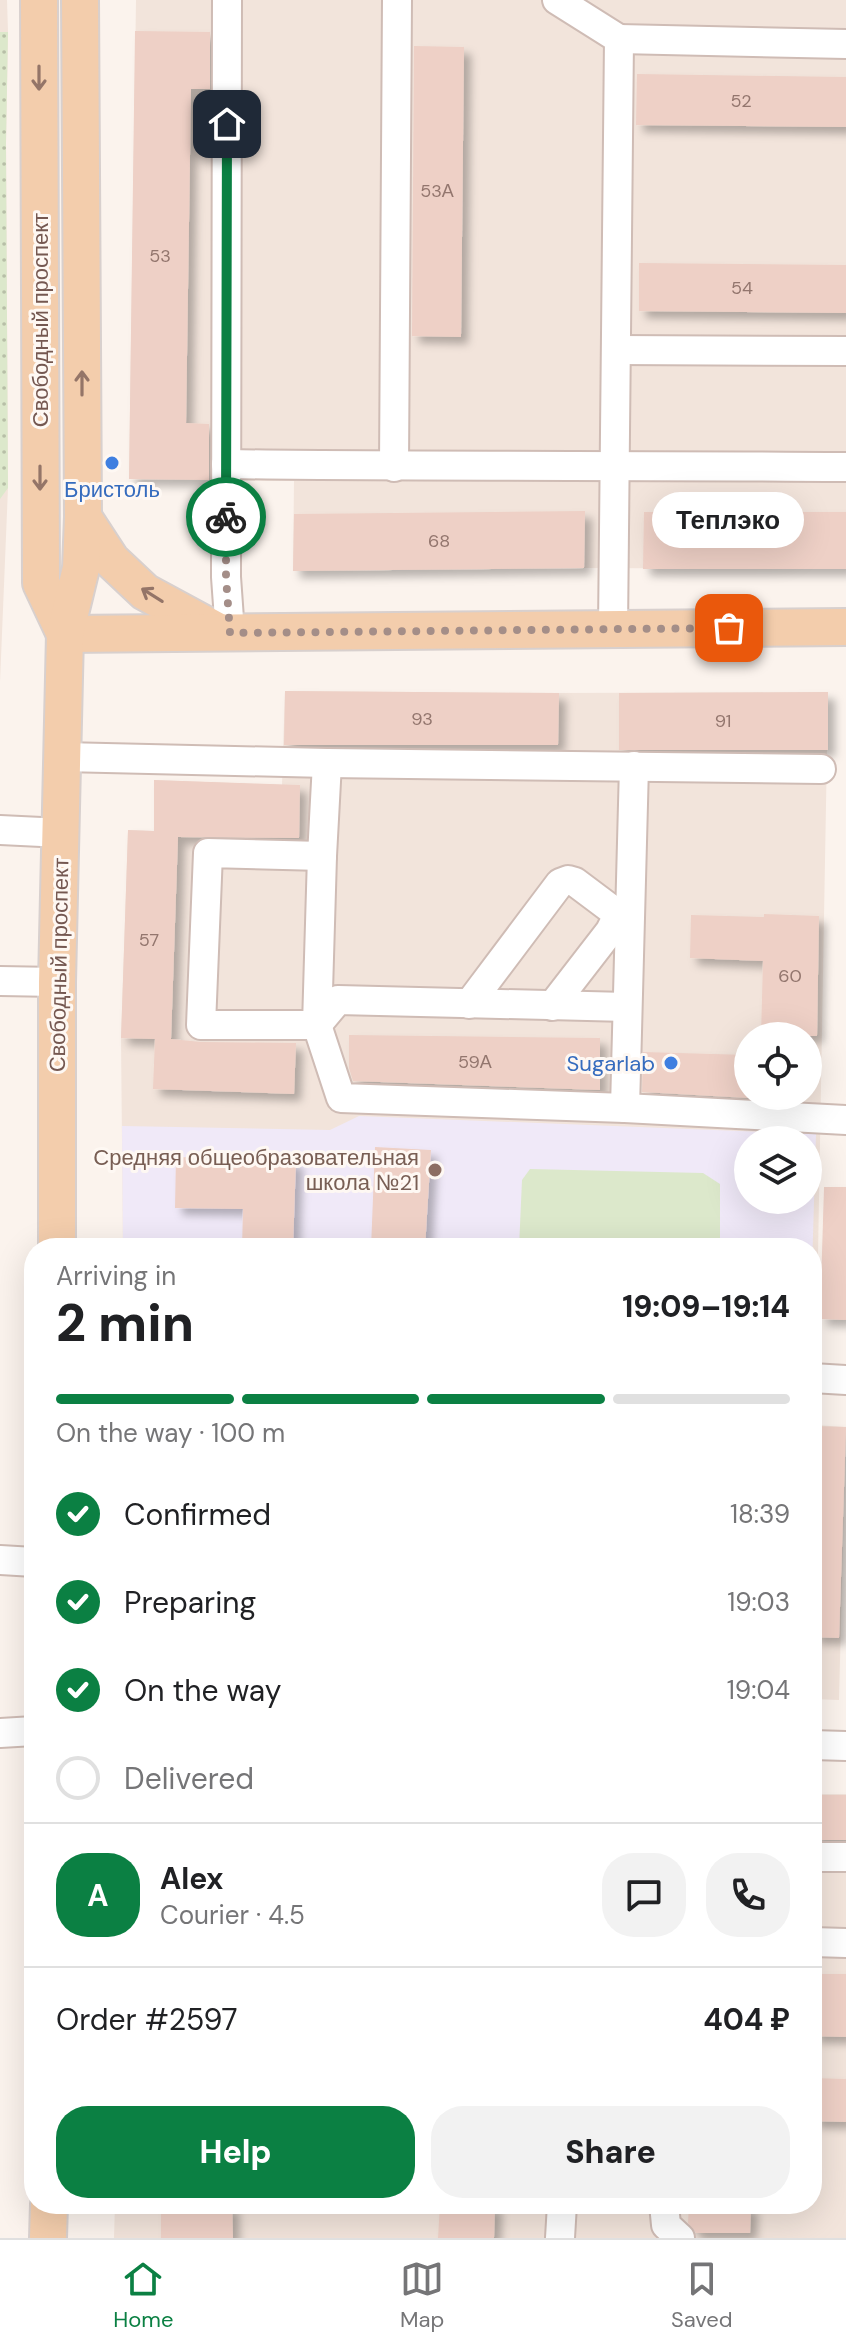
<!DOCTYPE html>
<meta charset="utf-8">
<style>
:root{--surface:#fff;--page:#f2f2f2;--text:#202124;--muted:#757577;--line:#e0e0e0;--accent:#0b8043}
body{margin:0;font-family:"DM Sans",sans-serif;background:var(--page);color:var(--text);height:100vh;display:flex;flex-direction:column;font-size:30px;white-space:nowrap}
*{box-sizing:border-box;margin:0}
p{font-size:26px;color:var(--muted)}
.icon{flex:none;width:44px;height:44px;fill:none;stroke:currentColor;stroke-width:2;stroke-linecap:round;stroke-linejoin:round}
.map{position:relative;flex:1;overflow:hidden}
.side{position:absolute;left:24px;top:1238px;width:798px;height:976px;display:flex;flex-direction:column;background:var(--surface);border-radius:32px;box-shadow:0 8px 32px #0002}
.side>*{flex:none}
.tools{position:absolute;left:734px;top:1022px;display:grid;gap:16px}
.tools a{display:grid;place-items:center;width:88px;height:88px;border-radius:50%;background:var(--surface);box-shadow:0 8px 32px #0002;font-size:40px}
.pin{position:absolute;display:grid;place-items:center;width:68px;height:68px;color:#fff;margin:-34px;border-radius:16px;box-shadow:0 4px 12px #0006}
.courier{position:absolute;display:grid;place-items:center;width:80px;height:80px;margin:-40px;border:6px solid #0b8043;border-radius:50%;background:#fff;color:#222;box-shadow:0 2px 10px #0007}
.bubble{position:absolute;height:56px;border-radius:28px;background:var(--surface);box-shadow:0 8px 32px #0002;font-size:26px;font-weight:800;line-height:56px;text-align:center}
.overview em{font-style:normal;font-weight:800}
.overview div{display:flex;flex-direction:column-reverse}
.overview{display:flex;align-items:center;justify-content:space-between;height:136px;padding:0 32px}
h1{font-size:52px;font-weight:800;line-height:60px}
.bar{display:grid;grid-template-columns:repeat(4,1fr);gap:12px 8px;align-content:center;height:96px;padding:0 32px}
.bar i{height:10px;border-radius:6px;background:var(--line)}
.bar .selected{background:var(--accent)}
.bar p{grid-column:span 4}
.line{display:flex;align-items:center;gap:20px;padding:0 32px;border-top:2px solid var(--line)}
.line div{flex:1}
.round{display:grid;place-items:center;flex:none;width:84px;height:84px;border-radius:32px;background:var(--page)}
ol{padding:0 32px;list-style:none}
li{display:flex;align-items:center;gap:24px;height:88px}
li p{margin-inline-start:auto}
li .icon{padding:8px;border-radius:50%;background:var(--accent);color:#fff;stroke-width:4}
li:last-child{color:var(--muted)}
li i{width:44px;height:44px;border:4px solid var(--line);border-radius:50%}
.primary-button{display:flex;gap:16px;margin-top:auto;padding:16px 32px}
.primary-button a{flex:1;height:92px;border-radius:32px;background:var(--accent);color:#fff;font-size:32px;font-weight:800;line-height:92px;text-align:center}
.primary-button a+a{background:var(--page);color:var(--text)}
.tab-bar{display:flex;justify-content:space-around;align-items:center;height:112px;border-top:2px solid var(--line);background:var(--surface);font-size:22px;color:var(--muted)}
.tab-bar a{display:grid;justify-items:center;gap:4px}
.tab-bar .selected{color:var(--accent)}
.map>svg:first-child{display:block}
.residential{fill:#f2e4db;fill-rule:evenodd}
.education{fill:#f0e9f8;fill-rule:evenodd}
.grass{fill:#dce8cb}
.park{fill:url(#park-dots)}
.building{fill:#eed0c6;filter:url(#shadow)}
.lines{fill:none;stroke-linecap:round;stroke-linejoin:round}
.minor-casing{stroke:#cfbcb5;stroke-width:32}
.major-casing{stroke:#d8d0ce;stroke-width:40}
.minor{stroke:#fff;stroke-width:28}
.major{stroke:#f3cdac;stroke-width:36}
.oneway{stroke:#947568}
.done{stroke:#a48e88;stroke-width:8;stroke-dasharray:0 14.4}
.route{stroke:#0b8043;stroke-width:10}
.shop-dot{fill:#3f7fe0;stroke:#fef8f3;stroke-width:3}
.education-dot{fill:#8d6e63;stroke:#fef8f3;stroke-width:3}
.labels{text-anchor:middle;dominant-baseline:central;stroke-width:6;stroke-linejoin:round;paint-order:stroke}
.number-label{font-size:18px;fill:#93766e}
.street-label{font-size:22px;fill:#755851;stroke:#fef8f3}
.shop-label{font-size:22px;fill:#366cbe;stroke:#fef8f3}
.education-label{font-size:22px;fill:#785e54;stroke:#fef8f3;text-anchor:end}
</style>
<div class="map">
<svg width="846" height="2238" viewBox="0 0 846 2238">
<defs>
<pattern id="park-dots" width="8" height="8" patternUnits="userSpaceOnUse" patternTransform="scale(2)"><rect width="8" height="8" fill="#dce8cb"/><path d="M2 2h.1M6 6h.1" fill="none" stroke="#b7bfa7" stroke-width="1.8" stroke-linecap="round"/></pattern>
<filter id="shadow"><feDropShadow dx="7" dy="7" stdDeviation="4" flood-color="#0004"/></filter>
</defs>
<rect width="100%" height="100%" fill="#fbf3ed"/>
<!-- residential -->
<g class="residential">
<path d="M0,0H7L8,32L6,143L8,488L0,682Z"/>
<path d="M136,0H846V569L584,568L293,571L294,481L129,479Z"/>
<path d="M285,691L559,693L828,692L815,1425L846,1427L839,1700L812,1699V1248H123L121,1038L128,830L154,831V780L282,785ZM748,1036H808V1096H748ZM748,1140H808V1200H748Z"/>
<path d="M812,1794H846V2238H114L115,2204H812Z"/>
</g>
<!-- education -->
<path class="education" d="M359,1116L816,1134L812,1269V1248H123L122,1126L330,1130ZM748,1140H808V1200H748Z"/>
<!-- grass -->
<path class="grass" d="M530,1169L703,1173L720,1184V1248H519L522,1180Z"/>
<!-- park -->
<path class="park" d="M0,32H8L6,143L8,488L0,499Z"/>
<!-- building -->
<g class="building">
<path d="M135,31L210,32V89H191L186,423L209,424V480L129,479Z"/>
<path d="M414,46L464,47L461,337L412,336Z"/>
<path d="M637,74L846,77V127L636,125Z"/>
<path d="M639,263L846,265V313L639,311Z"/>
<path d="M585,511L584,568L293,571L294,514Z"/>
<path d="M644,512H846V569H643Z"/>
<path d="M285,691L559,693L558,745H284Z"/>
<path d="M828,692V750H619V693Z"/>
<path d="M154,780L300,785L299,838L178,837L171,1039L201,1042L296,1043L294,1094L153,1089L155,1039L121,1038L128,830L154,831Z"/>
<path d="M764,914L819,916L817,1036H761L763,961L690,958L691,915L764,917Z"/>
<path d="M349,1035L600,1038V1090L353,1081L349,1068Z"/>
<path d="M643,1052L748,1055V1098L642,1092Z"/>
<path d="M375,1147L431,1150L425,1248H371Z"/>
<path d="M176,1157L296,1160L293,1248H242L243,1209L175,1208Z"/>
<path d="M824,1187H846V1320L820,1319Z"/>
<path d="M812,1426L846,1427L839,1638L812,1637Z"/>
<rect x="812" y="1795" width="34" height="45"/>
<path d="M812,1974H846V2037L812,2036Z"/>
<path d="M812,2078L846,2079V2122L812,2121Z"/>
<path d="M161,2204H232L233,2238H161Z"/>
<path d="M440,2204H495L494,2238H438Z"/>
<path d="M689,2204H751L750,2233H696L688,2223Z"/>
</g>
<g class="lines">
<!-- minor casing -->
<g class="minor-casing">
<g id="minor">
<path d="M227,0L226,577L230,633"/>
<path d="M557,0L619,39L613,629"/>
<path d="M619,39L846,44"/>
<path d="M616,350L846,351"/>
<path d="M226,464C433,467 639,465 846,467"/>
<path d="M394,467L397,0"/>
<path d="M63,757L327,763L821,769"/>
<path d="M327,763L322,856L208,853L201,1025H317L338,1000L627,1007"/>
<path d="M634,766L625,1108L846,1120"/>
<path d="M0,830L62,833"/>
<path d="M322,856L317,1025L341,1098L625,1108"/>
<path d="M0,981L57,982"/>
<path d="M469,1004L560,883L568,880L575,882L615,912V921L610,931L552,1006"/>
<path d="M812,1378L846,1380"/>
<path d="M0,1560L34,1562"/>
<path d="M0,1733L34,1731"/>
<path d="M812,1745L846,1746"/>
<path d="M812,1857H846"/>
<path d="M812,1942L846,1943"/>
<path d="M664,2204L666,2225L680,2238"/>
<path d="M560,2238L562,2204"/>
</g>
</g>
<!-- major casing -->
<g class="major-casing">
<g id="major">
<path d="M39,0L41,583L65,634"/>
<path d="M83,517L111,560L145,592L219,632"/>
<path d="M65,634L846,627"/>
<path d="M57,1248V982L65,634L81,568L83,517L80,0"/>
<path d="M48,2238L49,2204"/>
</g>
</g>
<!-- minor -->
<use href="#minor" class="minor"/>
<!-- major -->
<use href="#major" class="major"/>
</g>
<!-- one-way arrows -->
<defs><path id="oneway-shaft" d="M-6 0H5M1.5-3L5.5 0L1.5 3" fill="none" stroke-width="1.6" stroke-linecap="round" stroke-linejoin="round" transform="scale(2)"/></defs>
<g class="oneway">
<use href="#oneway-shaft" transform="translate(39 78) rotate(90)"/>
<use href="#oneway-shaft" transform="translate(82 383) rotate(-90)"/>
<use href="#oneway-shaft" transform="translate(40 478) rotate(90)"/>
<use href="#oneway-shaft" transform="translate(152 595) rotate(-148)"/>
</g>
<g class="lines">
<!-- done -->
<path class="done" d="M226,517V577L230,633L729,628"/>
<!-- route -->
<path class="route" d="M226,517L227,124"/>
</g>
<!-- markers -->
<g class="shop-dot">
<circle cx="112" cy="463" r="8"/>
<circle cx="671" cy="1063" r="8"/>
</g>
<circle class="education-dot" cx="435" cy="1170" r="8"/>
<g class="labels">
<!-- number labels -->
<g class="number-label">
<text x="741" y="101">52</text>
<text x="437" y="191">53А</text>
<text x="160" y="256">53</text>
<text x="742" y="288">54</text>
<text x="439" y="541">68</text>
<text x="422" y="719">93</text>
<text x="723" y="721">91</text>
<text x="149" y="940">57</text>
<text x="790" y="976">60</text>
<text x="475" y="1062">59А</text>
</g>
<!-- street labels -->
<g class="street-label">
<text transform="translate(40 320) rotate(-90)">Свободный проспект</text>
<text transform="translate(59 965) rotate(-89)">Свободный проспект</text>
</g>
<!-- shop labels -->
<g class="shop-label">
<text x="112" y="489">Бристоль</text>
<text x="655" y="1063" text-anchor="end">Sugarlab</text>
</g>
<!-- education labels -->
<g class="education-label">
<text x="419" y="1157">Средняя общеобразовательная<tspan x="419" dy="25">школа №21</tspan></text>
</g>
</g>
</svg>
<div class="tools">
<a><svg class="icon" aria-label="locate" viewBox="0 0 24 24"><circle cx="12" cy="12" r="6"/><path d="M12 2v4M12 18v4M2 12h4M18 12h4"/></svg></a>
<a><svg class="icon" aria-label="layers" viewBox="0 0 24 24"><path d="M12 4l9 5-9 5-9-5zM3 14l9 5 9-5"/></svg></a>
</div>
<div class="pin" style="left:729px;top:628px;background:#ea580c"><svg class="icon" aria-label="bag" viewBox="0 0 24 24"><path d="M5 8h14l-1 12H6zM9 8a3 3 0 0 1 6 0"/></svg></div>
<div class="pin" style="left:227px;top:124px;background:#1f2937"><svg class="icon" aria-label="home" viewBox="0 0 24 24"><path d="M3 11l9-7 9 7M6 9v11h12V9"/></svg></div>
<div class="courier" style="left:226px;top:517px"><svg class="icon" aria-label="bike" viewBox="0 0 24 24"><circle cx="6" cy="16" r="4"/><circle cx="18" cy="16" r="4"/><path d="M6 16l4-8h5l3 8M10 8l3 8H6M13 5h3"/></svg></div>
<div class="bubble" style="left:652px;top:492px;width:152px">Теплэко</div>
<section class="side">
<div class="overview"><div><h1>2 min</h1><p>Arriving in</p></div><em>19:09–19:14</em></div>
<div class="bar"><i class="selected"></i><i class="selected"></i><i class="selected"></i><i></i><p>On the way · 100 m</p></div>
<ol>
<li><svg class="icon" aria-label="check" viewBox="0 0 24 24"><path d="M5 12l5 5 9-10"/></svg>Confirmed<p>18:39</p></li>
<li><svg class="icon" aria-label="check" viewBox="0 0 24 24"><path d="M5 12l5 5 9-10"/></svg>Preparing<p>19:03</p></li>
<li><svg class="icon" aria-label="check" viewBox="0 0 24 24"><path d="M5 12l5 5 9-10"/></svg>On the way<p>19:04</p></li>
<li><i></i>Delivered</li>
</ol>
<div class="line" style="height:144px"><b class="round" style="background:var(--accent);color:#fff">A</b><div><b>Alex</b><p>Courier · 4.5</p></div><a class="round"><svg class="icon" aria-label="chat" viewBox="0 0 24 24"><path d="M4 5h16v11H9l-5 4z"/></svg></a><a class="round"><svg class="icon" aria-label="phone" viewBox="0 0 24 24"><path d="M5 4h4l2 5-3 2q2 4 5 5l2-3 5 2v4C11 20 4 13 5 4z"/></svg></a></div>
<div class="line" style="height:104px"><div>Order #2597</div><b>404 ₽</b></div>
<div class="primary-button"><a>Help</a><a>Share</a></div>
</section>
</div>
<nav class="tab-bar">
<a class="selected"><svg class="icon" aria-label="home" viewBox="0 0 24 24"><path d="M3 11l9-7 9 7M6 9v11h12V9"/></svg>Home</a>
<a><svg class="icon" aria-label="map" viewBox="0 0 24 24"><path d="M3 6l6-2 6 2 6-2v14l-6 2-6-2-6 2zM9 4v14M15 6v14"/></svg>Map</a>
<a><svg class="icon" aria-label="saved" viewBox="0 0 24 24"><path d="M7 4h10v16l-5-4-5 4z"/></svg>Saved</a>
</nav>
